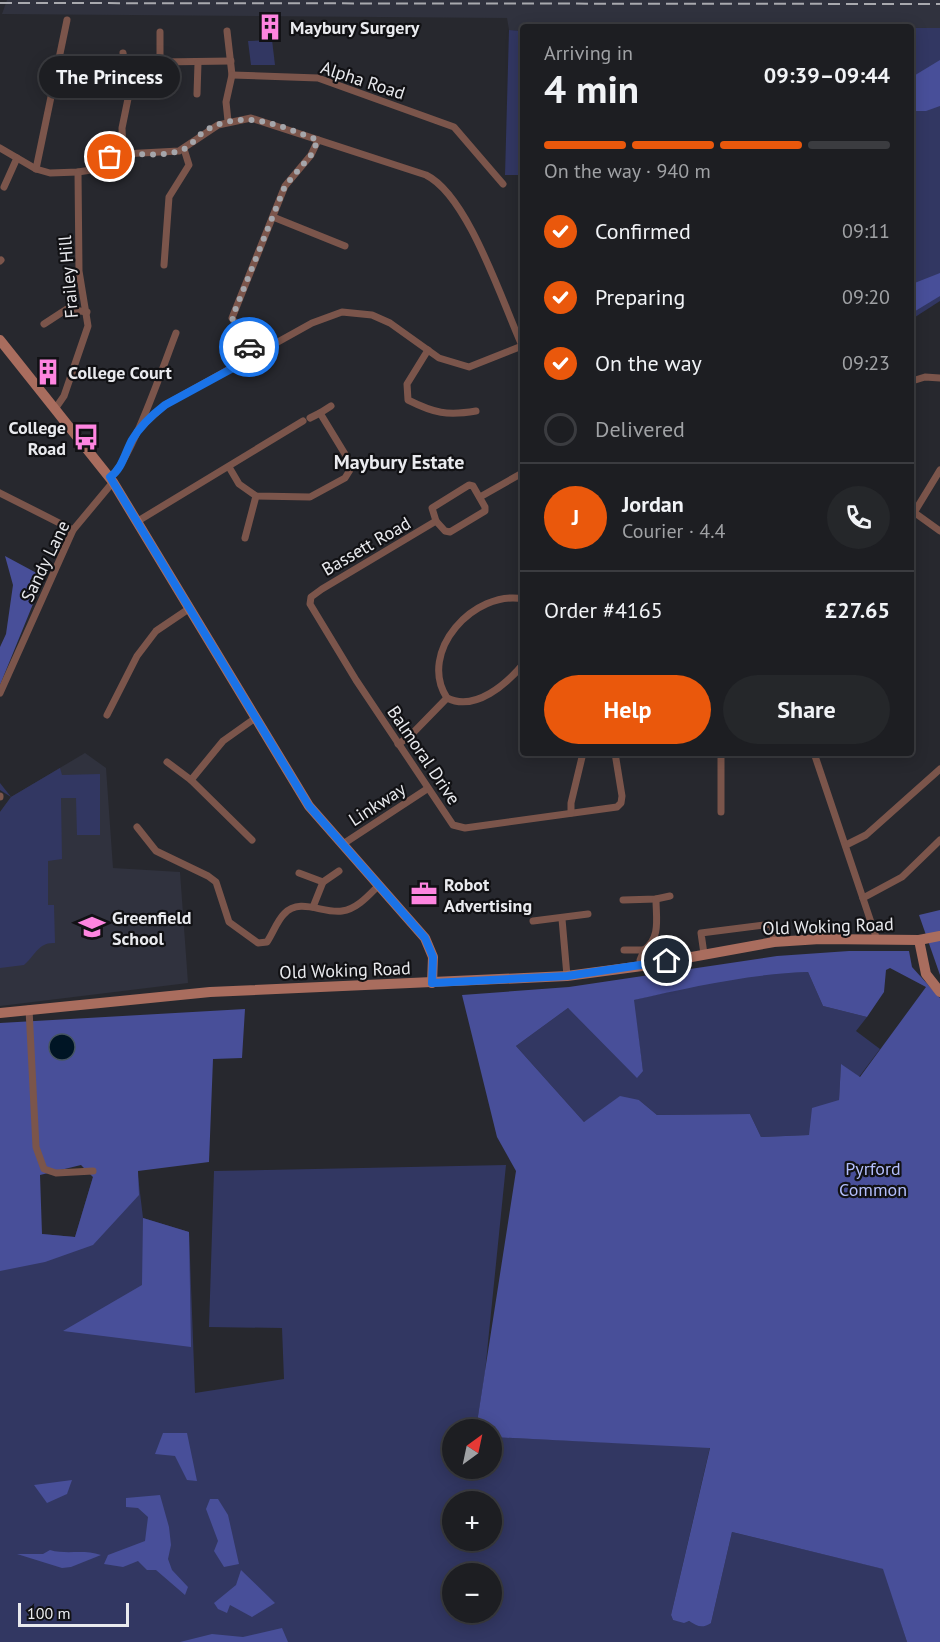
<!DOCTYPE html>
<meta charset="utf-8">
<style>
:root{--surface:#1d1e22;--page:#25272a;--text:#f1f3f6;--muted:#a0a2a5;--line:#3b3c40;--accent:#ea580c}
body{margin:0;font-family:"PT Sans",sans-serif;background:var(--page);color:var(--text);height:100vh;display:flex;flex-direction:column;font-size:22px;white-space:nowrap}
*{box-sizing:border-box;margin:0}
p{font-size:20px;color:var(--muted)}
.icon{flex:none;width:33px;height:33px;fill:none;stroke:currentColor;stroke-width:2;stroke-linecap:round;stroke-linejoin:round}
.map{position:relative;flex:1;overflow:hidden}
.side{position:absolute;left:520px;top:24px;width:394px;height:732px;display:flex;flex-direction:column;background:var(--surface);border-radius:6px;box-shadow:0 3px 15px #0003,0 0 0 2px var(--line)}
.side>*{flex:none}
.needle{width:39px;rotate:33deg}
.controls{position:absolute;left:442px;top:1419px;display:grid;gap:12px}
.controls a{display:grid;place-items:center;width:60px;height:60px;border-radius:50%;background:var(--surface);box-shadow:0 3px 15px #0003,0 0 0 2px var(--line);font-size:30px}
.scale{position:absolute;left:18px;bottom:15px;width:111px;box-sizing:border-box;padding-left:6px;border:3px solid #e9eaee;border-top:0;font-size:16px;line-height:21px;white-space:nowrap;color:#e9eaee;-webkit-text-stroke:4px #111114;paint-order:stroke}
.pin{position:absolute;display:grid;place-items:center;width:51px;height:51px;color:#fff;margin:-26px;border:3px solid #fff;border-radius:50%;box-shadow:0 2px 6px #0007}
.courier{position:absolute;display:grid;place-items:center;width:60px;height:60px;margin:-30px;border:4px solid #1a73e8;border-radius:50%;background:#fff;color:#222;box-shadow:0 2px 8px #0007}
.bubble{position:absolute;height:42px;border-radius:21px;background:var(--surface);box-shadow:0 3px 15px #0003,0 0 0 2px var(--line);font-size:20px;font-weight:700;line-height:42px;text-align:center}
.headline em{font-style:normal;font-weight:700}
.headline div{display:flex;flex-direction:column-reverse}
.headline{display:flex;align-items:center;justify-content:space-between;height:102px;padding:0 24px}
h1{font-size:39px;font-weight:700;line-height:45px}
.bar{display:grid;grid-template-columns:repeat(4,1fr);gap:9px 6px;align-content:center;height:72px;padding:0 24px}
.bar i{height:8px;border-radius:4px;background:var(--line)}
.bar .selected{background:var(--accent)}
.bar p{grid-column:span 4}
.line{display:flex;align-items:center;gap:15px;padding:0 24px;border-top:2px solid var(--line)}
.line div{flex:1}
.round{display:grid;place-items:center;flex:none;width:63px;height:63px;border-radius:32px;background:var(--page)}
ol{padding:0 24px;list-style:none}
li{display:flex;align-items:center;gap:18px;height:66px}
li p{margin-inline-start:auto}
li .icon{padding:6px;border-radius:50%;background:var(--accent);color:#fff;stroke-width:4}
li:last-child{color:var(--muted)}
li i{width:33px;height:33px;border:3px solid var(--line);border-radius:50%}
.cta{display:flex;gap:12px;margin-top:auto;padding:12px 24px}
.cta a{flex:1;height:69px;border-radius:36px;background:var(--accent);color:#fff;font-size:24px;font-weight:700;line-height:69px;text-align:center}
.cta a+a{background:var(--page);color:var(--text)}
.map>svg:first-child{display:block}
.built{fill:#30323e}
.green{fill:#323762;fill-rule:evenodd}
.forest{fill:#484f99;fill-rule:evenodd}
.water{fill:#001525;stroke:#465561;stroke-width:1.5}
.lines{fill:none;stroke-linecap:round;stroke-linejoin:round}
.street{stroke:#7b554b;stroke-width:7}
.secondary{stroke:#a96d5e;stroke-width:10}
.rail{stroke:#a8a9ae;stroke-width:2;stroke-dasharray:12 6;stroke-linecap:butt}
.done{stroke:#a5a6ab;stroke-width:6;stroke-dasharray:0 10.8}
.route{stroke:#1a73e8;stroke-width:8}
.labels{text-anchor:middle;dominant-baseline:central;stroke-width:4.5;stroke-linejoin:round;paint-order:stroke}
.poi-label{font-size:18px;font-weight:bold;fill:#e9eaee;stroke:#111114;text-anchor:start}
.street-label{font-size:18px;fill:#e9eaee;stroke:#111114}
.park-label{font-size:18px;fill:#b4bffd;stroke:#111114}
.neighbourhood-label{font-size:20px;font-weight:bold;fill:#e9eaee;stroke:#111114}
</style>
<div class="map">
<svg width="940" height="1642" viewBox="0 0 940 1642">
<rect width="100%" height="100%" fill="#27282e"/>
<!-- built -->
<g class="built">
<path d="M7,0H940V28L524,27L523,31L509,30L507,18L2,14Z"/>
<path d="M85,753L106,768L113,868L180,872L188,983L0,1006V812L11,797Z"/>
</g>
<!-- green -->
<g class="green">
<path d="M912,28H940V301L912,319Z"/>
<path d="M509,30L523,31V175H505Z"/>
<path d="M272,40L275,65H251L248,41Z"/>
<path d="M60,768L62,775L100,774V835H77L76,798H61L62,859L48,861V905H54L55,943C38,942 35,956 24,965L0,968V812L11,797L0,790V783L11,797Z"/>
<path d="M808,972L823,1006L867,1017L856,1031L880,1049L859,1077L841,1065L839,1100L809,1135L761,1137L750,1114L657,1115L639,1100L584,1122L516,1046L568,1008L643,1071L633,1000L746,974Z"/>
<path d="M506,1165L485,1372L476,1429L453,1430V1468H492V1437L710,1447L671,1615L673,1620L711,1623L732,1532L884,1569L907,1642H0V1170L42,1234L75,1237L93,1177L138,1176L143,1218L189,1232L195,1393L284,1379L282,1328L209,1327L214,1171ZM453,1502H492V1540H453ZM453,1574H492V1612H453Z"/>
</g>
<!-- forest -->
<g class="forest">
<path d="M940,60V106L926,111H912V77Z"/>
<path d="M940,273V296L912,313V284Z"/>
<path d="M5,556L44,577L0,685V647L6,634L13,585Z"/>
<path d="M940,910V975L919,915Z"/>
<path d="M849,951H909L912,967L940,998V1642H907L883,1569L732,1532L711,1623C702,1629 697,1626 689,1621L684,1623L673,1620L671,1615L710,1448L492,1437V1430L476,1429L516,1171L497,1137L462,995L569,987L777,956ZM890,968L926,987L860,1077L841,1064L839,1100L812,1108L809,1135L761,1137L750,1114L657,1115L639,1100L620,1096L584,1122L516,1046L568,1008L637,1078L643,1071L634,1000C691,987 749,974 808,972L823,1006L867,1017L884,992L886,970Z"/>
<path d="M245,1009L242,1058L213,1059L209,1162L138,1171L139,1195L93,1245L45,1262L0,1271V1023ZM81,1165L93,1177L75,1237L42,1234L40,1175Z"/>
<path d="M143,1218L189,1232L191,1347L63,1331L142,1285Z"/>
<path d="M163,1433H187L197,1481L187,1480L175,1456L155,1454Z"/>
<path d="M72,1480L67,1494L47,1503L34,1485Z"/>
<path d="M160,1495L169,1527L171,1545L168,1559L172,1570L188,1587L185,1595L156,1570H147L138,1561L123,1567L104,1564L108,1555L145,1541L148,1517L138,1508L126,1507V1498Z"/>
<path d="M210,1499H218L228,1515L239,1564L224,1567L214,1551L218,1541L206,1509Z"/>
<path d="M50,1550C67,1555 83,1549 101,1555L71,1567L62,1568L17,1554H43Z"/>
<path d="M241,1570L275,1603L252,1617L230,1605L227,1613L218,1609L214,1603L236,1585Z"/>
<path d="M282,1628L288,1642H180L212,1634L243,1637Z"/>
</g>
<!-- water -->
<circle class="water" cx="62" cy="1047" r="13"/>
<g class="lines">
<!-- street -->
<g class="street">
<path d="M227,31L232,75L226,102L228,121"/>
<path d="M160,62L231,61"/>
<path d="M232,75L318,78L454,127L503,184"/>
<path d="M107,88L130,89"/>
<path d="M160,91V32"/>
<path d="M197,94L198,63"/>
<path d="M0,148L36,169L50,173L78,172L91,170L110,157L123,154L179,151L218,125L251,118L426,175C469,196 503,305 524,350"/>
<path d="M123,154L122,128L130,89L123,53"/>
<path d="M36,169L67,20"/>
<path d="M4,187L17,158"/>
<path d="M273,217L345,246"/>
<path d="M0,261L1,260"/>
<path d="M164,265L169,197L189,165L184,149"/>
<path d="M44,324L67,309L87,312"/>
<path d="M428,350L407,384L408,400C434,413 447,416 476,411"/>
<path d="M255,356L232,318L285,186L311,155L318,140"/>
<path d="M912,381L925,377L940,378"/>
<path d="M55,409L64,396L88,326L79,271L78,172"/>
<path d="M320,413L331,406"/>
<path d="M143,425L165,405L312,323L342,312L372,315L390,323L439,358L469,367L522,346"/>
<path d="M229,467L239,484L256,496L310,497L345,478L350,470L348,459L320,413L310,418"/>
<path d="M110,477C130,464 165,361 176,333"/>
<path d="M469,485L473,486L485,507V511L450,532L445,531L436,521L432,508Z"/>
<path d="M0,493L73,530"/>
<path d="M480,497L524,472"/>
<path d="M915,513L940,531"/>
<path d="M912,516L940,470"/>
<path d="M138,521L303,421"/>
<path d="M436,521L322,589L311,597L310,604L356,680L453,825L465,828L617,807L621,803L622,796L615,753"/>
<path d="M245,538L256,496"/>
<path d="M524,599C474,589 417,652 447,698C475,712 507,684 524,663"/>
<path d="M0,693L73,530L113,482"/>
<path d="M107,715L137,656L156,631L190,608"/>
<path d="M398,744L409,737L447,698"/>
<path d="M814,753L877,940"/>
<path d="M167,762L191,780L223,741L254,719"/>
<path d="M191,780L252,840"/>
<path d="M0,796V797"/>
<path d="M721,812V753"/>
<path d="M571,813V803L583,753"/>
<path d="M137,827L156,851L208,876L216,882L229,922L258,943L267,942C273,933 277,921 284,914C300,897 323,914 342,911C357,909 369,895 379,885"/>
<path d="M343,844L427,789"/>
<path d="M846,845L866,835L940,769"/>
<path d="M299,873L323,882"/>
<path d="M863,898L902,877L940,840"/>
<path d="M623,900L656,899L670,896"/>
<path d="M313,907L323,882L339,871"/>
<path d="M562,919L567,976"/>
<path d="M533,921L588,914"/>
<path d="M624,950H644"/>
<path d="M644,950C661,938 656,918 656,899"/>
<path d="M704,954L701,933L772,924L774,942"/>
<path d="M642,966L640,960L644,950"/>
<path d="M29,1009L36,1147L44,1169L56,1173L93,1171"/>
</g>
<!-- secondary -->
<g class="secondary">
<path d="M0,340L113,482L309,806L425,938L433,957L432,983"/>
<path d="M919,940L926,974L940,992"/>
<path d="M0,1013L210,992L567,976L642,966L774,942L820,939L919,940L940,936"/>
</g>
<!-- rail -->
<path class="rail" d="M0,3L940,4"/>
</g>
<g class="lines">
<!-- done -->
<path class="done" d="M110,157C132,151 157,158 179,151C191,148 197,135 208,129C247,109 280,126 318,140L311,155L285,186L232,318L249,347"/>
<!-- route -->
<path class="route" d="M249,347L255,356L165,405C152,415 140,426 132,440C125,453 122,469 110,477L309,806L425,938L433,957L432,983L567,976L667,961"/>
</g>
<!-- icons -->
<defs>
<g id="building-bare" transform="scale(2.07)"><path d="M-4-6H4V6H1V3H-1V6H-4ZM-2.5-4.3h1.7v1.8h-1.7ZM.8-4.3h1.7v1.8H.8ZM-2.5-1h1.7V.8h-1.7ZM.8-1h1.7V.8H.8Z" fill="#fe85e0" stroke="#111114" stroke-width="2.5" paint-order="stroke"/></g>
<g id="bus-bare" transform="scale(2.07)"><path d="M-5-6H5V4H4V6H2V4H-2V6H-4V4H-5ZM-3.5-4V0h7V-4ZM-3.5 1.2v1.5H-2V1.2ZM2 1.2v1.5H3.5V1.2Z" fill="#fe85e0" stroke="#111114" stroke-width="2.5" paint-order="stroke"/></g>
<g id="office-bare" transform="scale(2.07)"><path d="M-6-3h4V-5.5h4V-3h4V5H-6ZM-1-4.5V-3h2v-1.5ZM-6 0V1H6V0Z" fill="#fe85e0" stroke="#111114" stroke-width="2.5" paint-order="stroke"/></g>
<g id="school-bare" transform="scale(2.07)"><path d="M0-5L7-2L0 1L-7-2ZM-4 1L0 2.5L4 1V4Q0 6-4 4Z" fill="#fe85e0" stroke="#111114" stroke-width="2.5" paint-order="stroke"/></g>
</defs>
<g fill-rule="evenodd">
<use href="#building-bare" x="270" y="27"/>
<use href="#building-bare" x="48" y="372"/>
<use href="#bus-bare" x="86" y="437"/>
<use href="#office-bare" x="424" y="894"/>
<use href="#school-bare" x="92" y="927"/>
</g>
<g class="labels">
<!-- poi labels -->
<g class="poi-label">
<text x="290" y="27">Maybury Surgery</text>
<text x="68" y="372">College Court</text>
<text x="66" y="427" text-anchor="end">College<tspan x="66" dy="21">Road</tspan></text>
<text x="444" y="884">Robot<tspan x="444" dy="21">Advertising</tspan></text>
<text x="112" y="917">Greenfield<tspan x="112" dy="21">School</tspan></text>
</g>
<!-- street labels -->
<g class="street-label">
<text transform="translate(363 80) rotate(18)">Alpha Road</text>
<text transform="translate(68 277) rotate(-95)">Frailey Hill</text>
<text transform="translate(366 546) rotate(-30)">Bassett Road</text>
<text transform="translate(45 561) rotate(-64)">Sandy Lane</text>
<text transform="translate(424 755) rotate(56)">Balmoral Drive</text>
<text transform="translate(377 804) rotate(-33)">Linkway</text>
<text transform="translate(828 926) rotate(-2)">Old Woking Road</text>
<text transform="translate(345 970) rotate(-2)">Old Woking Road</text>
</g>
<!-- park labels -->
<g class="park-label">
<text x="873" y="1168">Pyrford<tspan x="873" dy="21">Common</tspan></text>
</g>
<!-- neighbourhood labels -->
<g class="neighbourhood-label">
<text x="399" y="462">Maybury Estate</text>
</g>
</g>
</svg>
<div class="controls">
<a><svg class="needle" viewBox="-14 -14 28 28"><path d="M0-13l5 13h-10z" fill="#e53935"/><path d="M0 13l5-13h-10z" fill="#a0a2a5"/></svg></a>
<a>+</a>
<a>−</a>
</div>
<div class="scale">100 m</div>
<div class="pin" style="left:110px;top:157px;background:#ea580c"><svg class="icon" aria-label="bag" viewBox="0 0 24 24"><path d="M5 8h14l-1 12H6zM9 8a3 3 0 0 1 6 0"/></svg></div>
<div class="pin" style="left:667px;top:961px;background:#1f2937"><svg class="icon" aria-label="home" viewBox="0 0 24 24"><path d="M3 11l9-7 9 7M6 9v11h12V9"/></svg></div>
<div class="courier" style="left:249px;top:347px"><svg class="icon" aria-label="car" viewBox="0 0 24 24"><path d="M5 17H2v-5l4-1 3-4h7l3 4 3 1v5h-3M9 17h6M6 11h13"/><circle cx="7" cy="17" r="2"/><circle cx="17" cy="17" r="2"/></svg></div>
<div class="bubble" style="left:39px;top:56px;width:141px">The Princess</div>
<section class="side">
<div class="headline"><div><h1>4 min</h1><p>Arriving in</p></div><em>09:39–09:44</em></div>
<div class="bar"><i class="selected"></i><i class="selected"></i><i class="selected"></i><i></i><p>On the way · 940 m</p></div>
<ol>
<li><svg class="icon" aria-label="check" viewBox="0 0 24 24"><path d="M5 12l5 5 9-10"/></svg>Confirmed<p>09:11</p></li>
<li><svg class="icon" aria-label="check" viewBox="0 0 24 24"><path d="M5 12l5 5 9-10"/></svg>Preparing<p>09:20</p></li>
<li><svg class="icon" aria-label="check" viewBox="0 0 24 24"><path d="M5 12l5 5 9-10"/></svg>On the way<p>09:23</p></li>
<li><i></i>Delivered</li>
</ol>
<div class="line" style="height:108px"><b class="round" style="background:var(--accent);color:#fff">J</b><div><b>Jordan</b><p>Courier · 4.4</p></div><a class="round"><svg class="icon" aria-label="phone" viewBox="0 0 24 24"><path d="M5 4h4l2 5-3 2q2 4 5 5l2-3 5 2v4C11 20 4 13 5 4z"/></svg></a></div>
<div class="line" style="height:78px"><div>Order #4165</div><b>£27.65</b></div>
<div class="cta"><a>Help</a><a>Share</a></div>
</section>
</div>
